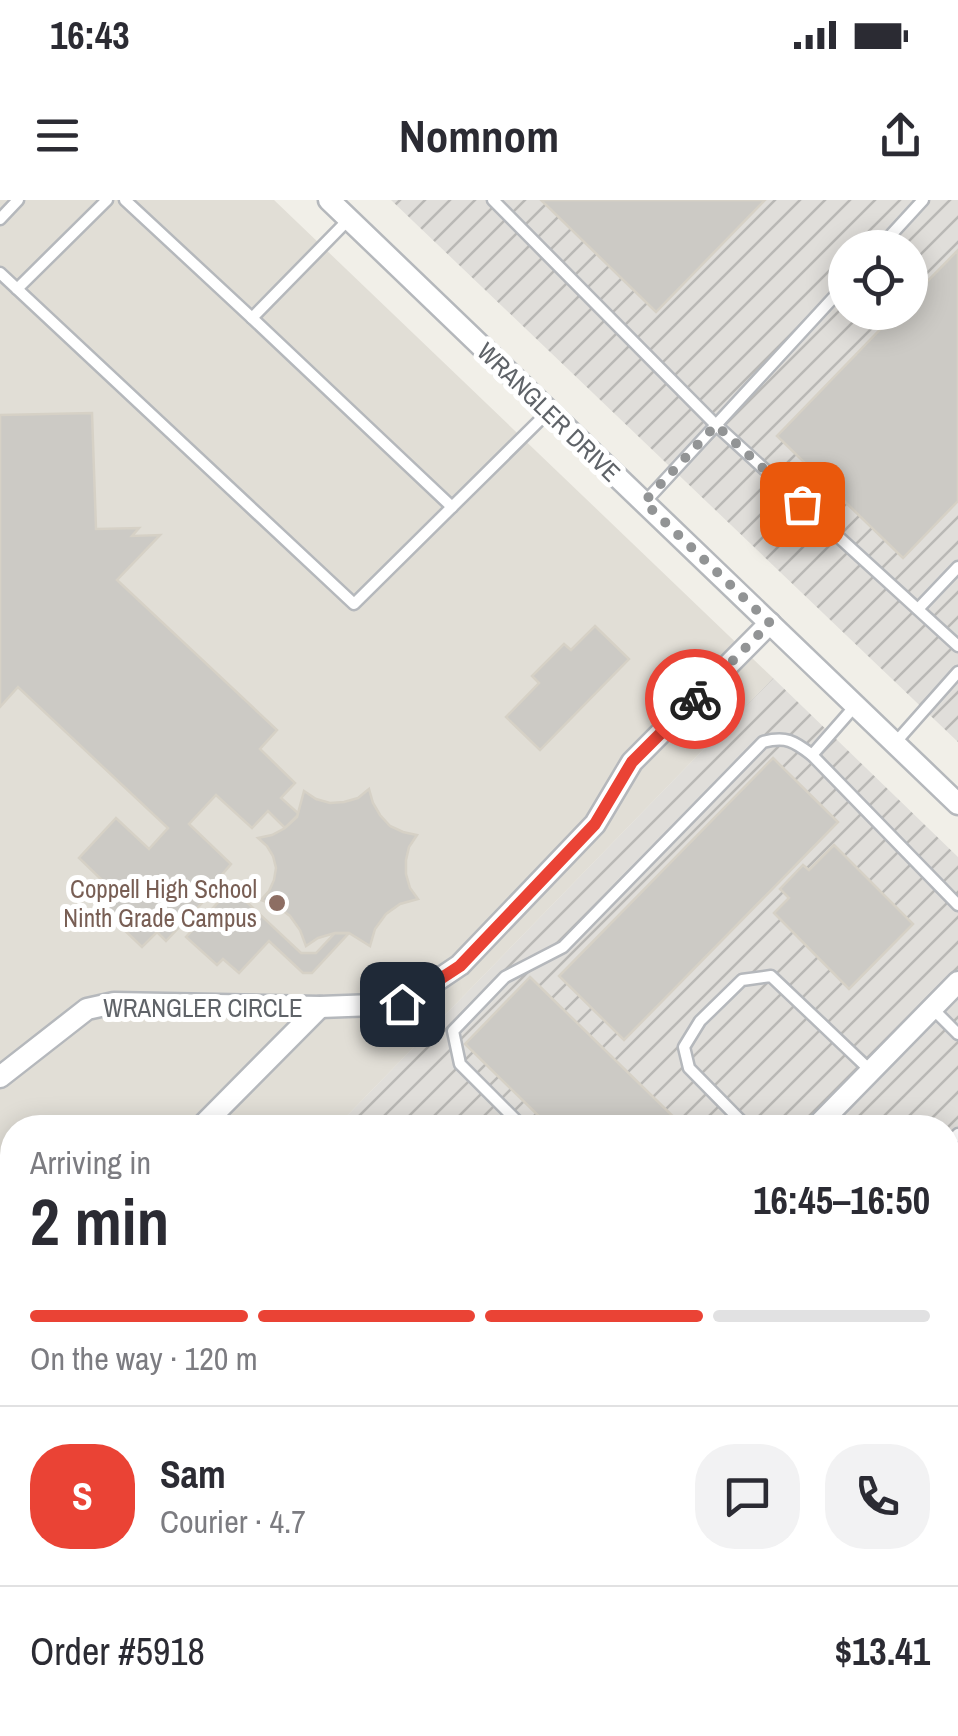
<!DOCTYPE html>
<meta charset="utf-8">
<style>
:root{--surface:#fff;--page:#f2f2f3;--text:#2b2b33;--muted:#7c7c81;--line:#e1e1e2;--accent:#ea4335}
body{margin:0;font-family:"Archivo Narrow",sans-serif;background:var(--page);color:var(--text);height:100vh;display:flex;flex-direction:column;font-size:38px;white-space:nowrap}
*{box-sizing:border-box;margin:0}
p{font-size:32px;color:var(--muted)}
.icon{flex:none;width:55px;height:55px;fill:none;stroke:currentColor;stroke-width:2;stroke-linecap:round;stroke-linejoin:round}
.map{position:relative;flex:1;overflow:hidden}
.details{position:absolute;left:0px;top:915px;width:960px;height:622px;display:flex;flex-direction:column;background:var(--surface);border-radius:40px 40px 0 0;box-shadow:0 5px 25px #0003}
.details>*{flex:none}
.fabs{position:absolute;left:828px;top:30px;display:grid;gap:20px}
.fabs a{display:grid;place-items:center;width:100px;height:100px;border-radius:50%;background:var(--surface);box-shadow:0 5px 25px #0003;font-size:50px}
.pin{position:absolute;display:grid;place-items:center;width:85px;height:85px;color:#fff;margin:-42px;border-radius:20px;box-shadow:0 5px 15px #0006}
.courier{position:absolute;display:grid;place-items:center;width:100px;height:100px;margin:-50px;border:8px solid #ea4335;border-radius:50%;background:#fff;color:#222;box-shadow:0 2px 12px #0007}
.overview em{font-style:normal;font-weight:700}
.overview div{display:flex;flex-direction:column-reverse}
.overview{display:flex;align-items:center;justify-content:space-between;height:170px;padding:0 30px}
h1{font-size:65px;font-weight:700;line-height:75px}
.bar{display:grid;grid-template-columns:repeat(4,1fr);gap:15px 10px;align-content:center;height:120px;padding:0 30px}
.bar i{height:12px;border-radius:8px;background:var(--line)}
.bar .on{background:var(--accent)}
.bar p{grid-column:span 4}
.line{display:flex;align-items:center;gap:25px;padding:0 30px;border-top:2px solid var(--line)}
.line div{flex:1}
.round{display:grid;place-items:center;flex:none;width:105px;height:105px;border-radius:40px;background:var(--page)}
.status{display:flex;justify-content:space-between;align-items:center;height:70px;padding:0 50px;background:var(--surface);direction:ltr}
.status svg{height:28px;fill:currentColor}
header{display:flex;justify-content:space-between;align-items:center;height:130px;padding:0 30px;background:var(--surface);font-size:45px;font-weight:700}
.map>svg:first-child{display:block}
.industrial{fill:url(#industrial-furrows);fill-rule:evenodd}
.education{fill:#e1ded6}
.building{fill:#cccac5;stroke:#d6d1c6;stroke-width:2.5}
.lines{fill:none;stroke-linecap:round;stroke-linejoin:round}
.lane-casing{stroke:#b5b8bc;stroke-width:15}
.street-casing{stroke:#b5b8bc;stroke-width:25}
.lane{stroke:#fff;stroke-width:10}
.street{stroke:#fff;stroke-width:20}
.done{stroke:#929495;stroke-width:10;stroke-dasharray:0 18}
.route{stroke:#ea4335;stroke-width:12}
.education-dot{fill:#8d6e63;stroke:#fff;stroke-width:4}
.labels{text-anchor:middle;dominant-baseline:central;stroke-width:10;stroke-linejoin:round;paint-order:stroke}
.street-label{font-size:25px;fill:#5f6368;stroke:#fff}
.education-label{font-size:25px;fill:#785e54;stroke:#fff;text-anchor:end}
</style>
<div class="status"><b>16:43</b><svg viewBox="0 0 49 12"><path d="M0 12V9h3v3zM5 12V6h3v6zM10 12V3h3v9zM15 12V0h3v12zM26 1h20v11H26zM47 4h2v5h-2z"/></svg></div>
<header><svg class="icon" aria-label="menu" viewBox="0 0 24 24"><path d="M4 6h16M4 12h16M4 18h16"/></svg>Nomnom<svg class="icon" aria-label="share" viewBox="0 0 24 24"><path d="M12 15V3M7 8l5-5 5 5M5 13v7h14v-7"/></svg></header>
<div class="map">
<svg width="958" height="1536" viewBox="0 0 958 1536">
<defs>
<pattern id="industrial-furrows" width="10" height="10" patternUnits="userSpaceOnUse" patternTransform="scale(2.5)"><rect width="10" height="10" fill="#e0deda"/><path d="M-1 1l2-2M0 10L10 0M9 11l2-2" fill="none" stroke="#b9b8b5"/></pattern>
</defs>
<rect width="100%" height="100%" fill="#f1efe8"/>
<!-- industrial -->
<g class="industrial">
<path d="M391,0H958V542ZM845,48H910V112H845Z"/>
<path d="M773,478L958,657V1536H0V1274L12,1261V1525H948V928L336,927Z"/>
</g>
<!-- education -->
<path class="education" d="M0,0H274L773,478L336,927L12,928V1261L0,1273Z"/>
<!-- building -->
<g class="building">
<path d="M541,0H765L656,112Z"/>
<path d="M958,50V301L903,358L777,236L897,112H910V99Z"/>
<path d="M92,213L96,329L139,328L132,336L160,335L117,380L277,530L260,549L295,583L281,598L299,614L285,628L268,611L252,628L216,595L189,624L231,664L220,677L301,753H316L335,733H349L312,773H303L269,741L239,773L223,759L217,765L186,737L223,697L211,686L200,698L204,701L166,741L157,732L142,747L91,698L105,683L79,658L116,618L149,649L168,628L18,487L0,507V215Z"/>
<path d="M595,426L629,459L540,550L506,517L539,483L532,476L564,444L571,450Z"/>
<path d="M773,558L838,622L624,840L559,776Z"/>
<path d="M369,589L373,603L380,615L390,626L403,632L417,635L409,647L406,660V674L410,688L418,699L400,704L386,714L375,729L370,746L349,733H335L318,738L306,746L300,730L290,716L277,706L261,700L269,691L274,680L276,668L273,656L267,646L258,638L272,635L285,628L297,617L304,591L316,599L330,603L344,602L358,598Z"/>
<path d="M834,645L913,724L849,789L774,713L789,698L780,689L803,665L809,670Z"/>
<path d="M530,777L685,928H551L465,844Z"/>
<path d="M958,1081V1314L948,1304V1092Z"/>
<path d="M958,1481V1536H904L915,1525H948V1492Z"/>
<path d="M532,1525H759L748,1536H543Z"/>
</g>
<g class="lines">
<!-- lane casing -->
<g class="lane-casing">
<g id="lane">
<path d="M125,0L252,118L349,19"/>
<path d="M493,0L716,225L958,446"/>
<path d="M0,19L18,0"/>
<path d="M879,48L923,0"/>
<path d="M0,73L354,404L549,211"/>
<path d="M17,89L107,0"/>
<path d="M252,118L452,307"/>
<path d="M645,302L845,85"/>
<path d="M918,409L958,367"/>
<path d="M895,543L958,472"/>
<path d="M812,555L855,506"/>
<path d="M933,809L958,834"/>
<path d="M388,928H389"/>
<path d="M524,928L460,864L453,831L505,777L563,747L763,542C786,536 794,541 812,555L958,705"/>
<path d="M748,928L689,868L684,847L700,821L742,780L771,776L871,871"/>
<path d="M948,944L958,934"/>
<path d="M0,1325L12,1312"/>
<path d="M948,1358L958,1369"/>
<path d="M0,1509L12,1522"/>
<path d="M15,1525L26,1536"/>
<path d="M348,1525L360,1536"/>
<path d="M452,1525L463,1536"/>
<path d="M864,1536L874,1525"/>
</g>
</g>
<!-- street casing -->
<g class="street-casing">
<g id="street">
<path d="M329,0L958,604"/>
<path d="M0,877L87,809L114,803L320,807L402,804L460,765L595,624L632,562L770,423"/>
<path d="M200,928L320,807"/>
<path d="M815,928L958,782"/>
<path d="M0,1136L12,1123"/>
<path d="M216,1536L227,1525"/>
</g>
</g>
<!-- lane -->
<use href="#lane" class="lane"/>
<!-- street -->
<use href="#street" class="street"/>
</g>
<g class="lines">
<!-- done -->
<path class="done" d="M695,499L770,423L644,302L716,225L802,304"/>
<!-- route -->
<path class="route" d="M402,804L460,766L595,624L632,562L695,499"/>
</g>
<!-- markers -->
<circle class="education-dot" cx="277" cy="703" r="10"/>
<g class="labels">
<!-- street labels -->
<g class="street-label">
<text transform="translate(549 212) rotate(44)">WRANGLER DRIVE</text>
<text x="203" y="808">WRANGLER CIRCLE</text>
</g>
<!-- education labels -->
<g class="education-label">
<text x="257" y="689">Coppell High School<tspan x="257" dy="29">Ninth Grade Campus</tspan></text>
</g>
</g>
</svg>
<div class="fabs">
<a><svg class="icon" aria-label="locate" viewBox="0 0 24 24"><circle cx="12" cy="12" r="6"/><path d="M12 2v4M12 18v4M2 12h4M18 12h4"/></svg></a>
</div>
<div class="pin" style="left:802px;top:304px;background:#ea580c"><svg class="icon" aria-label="bag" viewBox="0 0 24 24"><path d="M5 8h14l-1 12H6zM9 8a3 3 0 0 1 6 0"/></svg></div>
<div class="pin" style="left:402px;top:804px;background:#1f2937"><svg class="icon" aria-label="home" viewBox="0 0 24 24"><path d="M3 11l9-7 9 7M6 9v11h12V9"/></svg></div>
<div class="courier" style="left:695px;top:499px"><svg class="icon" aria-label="bike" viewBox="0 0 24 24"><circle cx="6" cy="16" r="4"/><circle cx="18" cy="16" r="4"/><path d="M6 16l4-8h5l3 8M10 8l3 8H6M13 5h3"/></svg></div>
<section class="details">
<div class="overview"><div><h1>2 min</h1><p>Arriving in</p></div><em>16:45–16:50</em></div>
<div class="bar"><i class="on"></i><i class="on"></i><i class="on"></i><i></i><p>On the way · 120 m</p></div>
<div class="line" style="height:180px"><b class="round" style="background:var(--accent);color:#fff">S</b><div><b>Sam</b><p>Courier · 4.7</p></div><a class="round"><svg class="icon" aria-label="chat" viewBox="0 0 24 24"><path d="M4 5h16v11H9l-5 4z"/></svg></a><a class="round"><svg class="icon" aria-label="phone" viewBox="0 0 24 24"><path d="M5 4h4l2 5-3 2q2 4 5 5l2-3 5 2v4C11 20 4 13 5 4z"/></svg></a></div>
<div class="line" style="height:130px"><div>Order #5918</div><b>$13.41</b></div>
</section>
</div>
